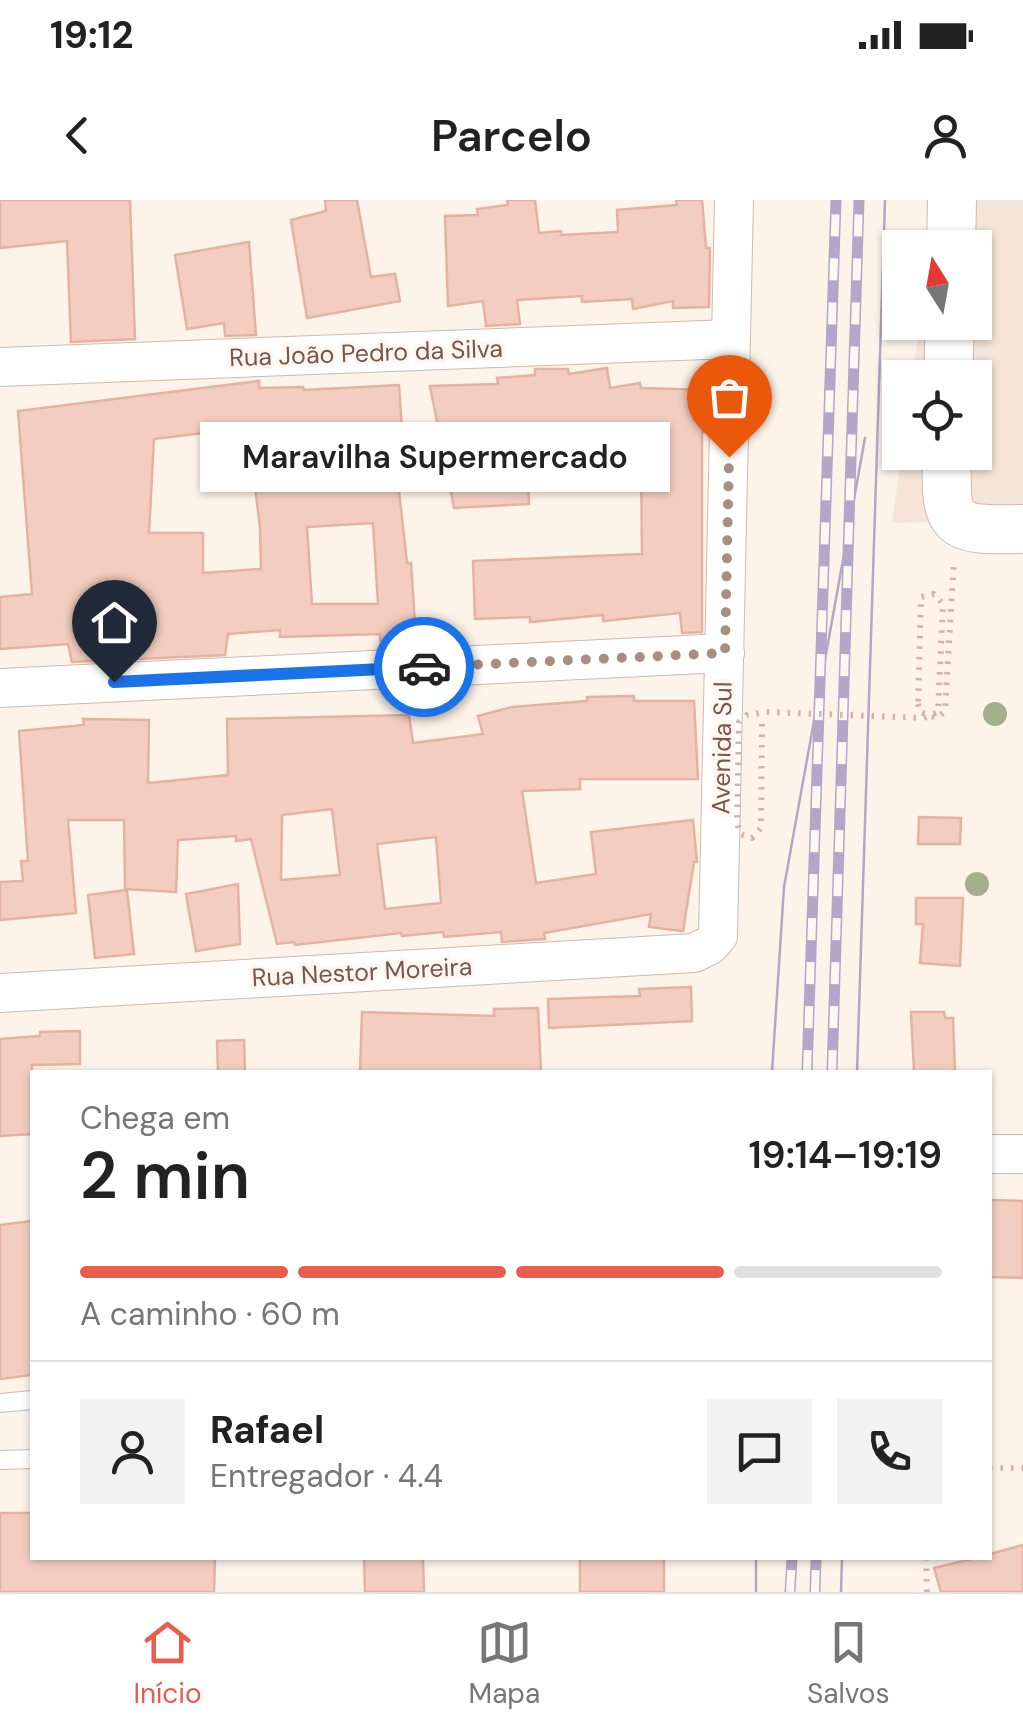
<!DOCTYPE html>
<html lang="pt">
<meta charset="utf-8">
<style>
:root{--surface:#fff;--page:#f2f2f2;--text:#222;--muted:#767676;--line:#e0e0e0;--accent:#e95d4d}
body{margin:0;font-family:"DM Sans",sans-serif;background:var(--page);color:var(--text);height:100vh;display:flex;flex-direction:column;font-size:38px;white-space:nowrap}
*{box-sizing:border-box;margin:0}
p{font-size:32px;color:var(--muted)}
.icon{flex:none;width:55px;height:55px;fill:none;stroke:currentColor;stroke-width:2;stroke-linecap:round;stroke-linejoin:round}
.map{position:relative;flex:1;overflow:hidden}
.sheet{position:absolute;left:30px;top:870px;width:962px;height:490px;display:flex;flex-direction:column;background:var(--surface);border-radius:0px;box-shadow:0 2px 8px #0004}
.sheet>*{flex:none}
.needle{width:65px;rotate:349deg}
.fabs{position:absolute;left:882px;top:30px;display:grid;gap:20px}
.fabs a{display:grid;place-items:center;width:110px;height:110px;border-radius:0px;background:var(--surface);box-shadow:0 2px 8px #0004;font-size:50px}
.pin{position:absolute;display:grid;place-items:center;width:85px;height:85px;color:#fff;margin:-102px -42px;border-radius:50% 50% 50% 0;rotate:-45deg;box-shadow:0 0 10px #0007}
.pin .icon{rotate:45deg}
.courier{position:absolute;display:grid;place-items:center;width:100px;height:100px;margin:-50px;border:8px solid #1a73e8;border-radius:50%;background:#fff;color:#222;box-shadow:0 2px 12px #0007}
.bubble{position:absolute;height:70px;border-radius:0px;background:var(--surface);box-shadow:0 2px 8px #0004;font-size:32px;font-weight:600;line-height:70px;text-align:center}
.summary em{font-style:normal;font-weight:600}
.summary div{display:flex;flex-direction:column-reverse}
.summary{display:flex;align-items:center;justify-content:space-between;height:170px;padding:0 50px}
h1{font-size:65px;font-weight:600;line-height:75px}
.bar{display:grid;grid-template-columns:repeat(4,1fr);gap:15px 10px;align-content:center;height:120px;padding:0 50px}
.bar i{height:12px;border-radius:8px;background:var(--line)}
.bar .current{background:var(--accent)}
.bar p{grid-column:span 4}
.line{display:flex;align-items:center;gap:25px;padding:0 50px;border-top:2px solid var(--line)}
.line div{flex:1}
.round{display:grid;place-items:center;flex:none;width:105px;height:105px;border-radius:0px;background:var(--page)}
.status{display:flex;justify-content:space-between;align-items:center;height:70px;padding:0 50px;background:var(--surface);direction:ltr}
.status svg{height:28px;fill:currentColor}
header{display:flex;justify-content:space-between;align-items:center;height:130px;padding:0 50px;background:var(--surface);font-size:45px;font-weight:600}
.dock{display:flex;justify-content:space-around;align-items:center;height:140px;border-top:2px solid var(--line);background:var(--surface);font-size:28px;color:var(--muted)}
.dock a{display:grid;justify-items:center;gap:5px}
.dock .current{color:var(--accent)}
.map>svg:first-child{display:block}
.residential{fill:#f5e4d7}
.building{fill:#f3cec0;stroke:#e6b2a0;stroke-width:2.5;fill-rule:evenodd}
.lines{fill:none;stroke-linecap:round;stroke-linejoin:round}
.service-casing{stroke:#d0b9ae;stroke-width:20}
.minor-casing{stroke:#d0b9ae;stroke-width:40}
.tertiary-casing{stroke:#d0b9ae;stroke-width:50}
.path{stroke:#d9b1a2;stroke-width:6;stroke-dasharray:2.5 8;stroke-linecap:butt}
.service{stroke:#fff;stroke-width:18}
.minor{stroke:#fff;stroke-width:38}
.tertiary{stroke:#fff;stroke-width:48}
.tram{stroke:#b4a6c8;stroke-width:2.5}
.rail-casing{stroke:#b4a6c8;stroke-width:11}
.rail{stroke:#fff7f0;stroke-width:8;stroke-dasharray:22;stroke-linecap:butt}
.path-bridge{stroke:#d9b1a2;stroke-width:6;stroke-dasharray:2.5 8;stroke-linecap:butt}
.tree{fill:#a2b08c}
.done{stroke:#a78d82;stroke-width:10;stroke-dasharray:0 18}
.route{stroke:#1a73e8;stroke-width:12}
.labels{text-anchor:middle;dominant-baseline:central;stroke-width:8;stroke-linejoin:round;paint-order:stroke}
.street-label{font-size:25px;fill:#79564b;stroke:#fff7f0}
</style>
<div class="status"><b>19:12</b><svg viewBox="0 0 49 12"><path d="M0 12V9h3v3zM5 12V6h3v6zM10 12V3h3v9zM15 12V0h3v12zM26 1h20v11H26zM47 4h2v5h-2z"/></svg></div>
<header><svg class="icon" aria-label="back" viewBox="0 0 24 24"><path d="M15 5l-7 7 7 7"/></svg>Parcelo<svg class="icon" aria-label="person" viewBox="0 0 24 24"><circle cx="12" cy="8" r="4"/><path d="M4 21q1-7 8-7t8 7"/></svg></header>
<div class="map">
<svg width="1023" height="1392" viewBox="0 0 1023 1392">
<rect width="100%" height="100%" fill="#fdf3e9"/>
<!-- residential -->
<path class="residential" d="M937,0H1023V320L892,323L902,253L975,252V178L912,177L920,123L975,122V48L930,47Z"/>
<!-- building -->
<g class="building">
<path d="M0,0H130L135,139L71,142L67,41L0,48Z"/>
<path d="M325,0H357L371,77L395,74L400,101L307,118L291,20L326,11Z"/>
<path d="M507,0H535L539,33L561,31V35L618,32L617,10L677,5L676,0H702L706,48H710L709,107L673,108V101L633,109L632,99L582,102V96L517,100L520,124L486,126L483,101L448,106L445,16L478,15L477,9L508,5Z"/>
<path d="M249,42L256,135L225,136L224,123L187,129L175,55Z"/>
<path d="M607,168L610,188L640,183L641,188L707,190L706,232H702V432L682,433L680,413L603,421V415L530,422V417L475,419L473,361L642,354L641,265L572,272V277L528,278L529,304L454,308L430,186L498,184L497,178L535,175V169H568L569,174Z"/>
<path d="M259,181V188L303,187L304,190L399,185L406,290L399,291L407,363H411L416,439L380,441V434L280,437V430L228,434L225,455L72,462L68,444L0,449V397L32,394L18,211ZM228,230L229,250L250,248L260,327L261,369L203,373V333H149L154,239ZM373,323L378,404H312L307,327Z"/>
<path d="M634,496V501H694L698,579H580V589L522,591L536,683L596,674L591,632L693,620L697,662H694L683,731L649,727L651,714L544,733L545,739L502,742L501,732L444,737L443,732L402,736L401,733L295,745L294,742L277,744L251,639L236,641V636L178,640L176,692L125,689L124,620H68L76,713L0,720V682L23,681L21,661H28L19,531L84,525L83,519L149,520L148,583L228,575L227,519L409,515L413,543L483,534L478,516L512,507L587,501V497ZM332,609L340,675L281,680L282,615ZM436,637L441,703L385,709L377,644Z"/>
<path d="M919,617L961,618L960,644H918Z"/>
<path d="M238,684L240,744L196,751L186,694Z"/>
<path d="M127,690L134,754L95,758L88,695Z"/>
<path d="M916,698H963L960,766L920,763L923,724H916Z"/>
<path d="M691,787L692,821L549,828L548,799L640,796L639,789Z"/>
<path d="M538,808L541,872H360L362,812L494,816V809Z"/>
<path d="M911,812H944L945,818H953L955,872H914Z"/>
<path d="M80,831V864L32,865V934L0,936V839L40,836V832Z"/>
<path d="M244,840L245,872H218L217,841Z"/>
<path d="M990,1000L1023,1001V1078L990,1077Z"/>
<path d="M32,1021V1175L0,1179V1025Z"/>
<path d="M0,1313H32V1358H215L214,1392H0Z"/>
<path d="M1023,1345V1392H941L934,1368L976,1358H990V1354Z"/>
<path d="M364,1358H423L424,1392H365Z"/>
<rect x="580" y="1358" width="84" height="34"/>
</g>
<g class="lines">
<!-- service casing -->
<g class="service-casing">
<g id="service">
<path d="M0,1203L32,1200"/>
<path d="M0,1260L32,1259"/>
</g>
</g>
<!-- minor casing -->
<g class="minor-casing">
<g id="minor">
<path d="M0,167L731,139"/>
<path d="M0,488L725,453"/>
<path d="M0,793L694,753L710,745L718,736L734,0"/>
<path d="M990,954H1023"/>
</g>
</g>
<!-- tertiary casing -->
<g class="tertiary-casing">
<g id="tertiary">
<path d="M951,48L952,0"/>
<path d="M948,178L950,122"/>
<path d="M947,252C945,327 948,331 1023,329"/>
</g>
</g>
<!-- path -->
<g class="path">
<path d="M918,504L920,512L937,518L945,511L954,360"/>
<path d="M990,1268H1023"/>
<path d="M926,1358L927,1392"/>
</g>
<!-- service -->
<use href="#service" class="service"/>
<!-- minor -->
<use href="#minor" class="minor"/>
<!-- tertiary -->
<use href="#tertiary" class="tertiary"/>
<!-- tram -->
<g class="tram">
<path d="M772,872L784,687L865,238"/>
<path d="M857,872L885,0"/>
<path d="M756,1392V1358"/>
<path d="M841,1392L842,1358"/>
</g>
<!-- rail casing -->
<g class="rail-casing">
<g id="rail">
<path d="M807,872L836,0"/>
<path d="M832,872L859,0"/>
<path d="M790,1392L792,1358"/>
<path d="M815,1392L816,1358"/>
</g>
</g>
<!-- rail -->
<use href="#rail" class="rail"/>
<!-- path-bridge -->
<path class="path-bridge" d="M762,524L761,628L752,638L740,634L737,621L739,522L747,515L766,512L924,518L938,512L943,404L934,394L921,397L918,504"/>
</g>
<!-- trees -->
<g class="tree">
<circle cx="995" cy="514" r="12"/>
<circle cx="977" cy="684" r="12"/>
</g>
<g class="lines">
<!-- done -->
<path class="done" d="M424,467L725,453L729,257"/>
<!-- route -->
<path class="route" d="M114,482L424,467"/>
</g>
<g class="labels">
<!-- street labels -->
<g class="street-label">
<text transform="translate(366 153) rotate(-2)">Rua João Pedro da Silva</text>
<text transform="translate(722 548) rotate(-89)">Avenida Sul</text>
<text transform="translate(362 772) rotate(-3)">Rua Nestor Moreira</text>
</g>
</g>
</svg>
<div class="fabs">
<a><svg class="needle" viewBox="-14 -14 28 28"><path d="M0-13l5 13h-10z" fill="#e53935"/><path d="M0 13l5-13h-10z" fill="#767676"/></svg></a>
<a><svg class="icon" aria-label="locate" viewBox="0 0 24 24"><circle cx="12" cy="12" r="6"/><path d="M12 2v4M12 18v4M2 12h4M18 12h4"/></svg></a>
</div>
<div class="pin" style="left:729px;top:257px;background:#ea580c"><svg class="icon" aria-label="bag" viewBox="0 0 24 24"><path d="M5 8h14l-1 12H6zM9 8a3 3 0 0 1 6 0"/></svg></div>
<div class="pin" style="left:114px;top:482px;background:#1f2937"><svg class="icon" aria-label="home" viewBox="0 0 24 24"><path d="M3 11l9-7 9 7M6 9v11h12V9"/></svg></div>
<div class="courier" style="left:424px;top:467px"><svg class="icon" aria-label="car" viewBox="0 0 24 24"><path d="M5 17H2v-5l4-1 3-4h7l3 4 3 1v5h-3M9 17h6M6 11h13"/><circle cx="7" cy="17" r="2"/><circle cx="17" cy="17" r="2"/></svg></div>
<div class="bubble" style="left:200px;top:222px;width:470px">Maravilha Supermercado</div>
<section class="sheet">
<div class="summary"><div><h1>2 min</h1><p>Chega em</p></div><em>19:14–19:19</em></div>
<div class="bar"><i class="current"></i><i class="current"></i><i class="current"></i><i></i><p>A caminho · 60 m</p></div>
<div class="line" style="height:180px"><a class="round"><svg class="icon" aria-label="person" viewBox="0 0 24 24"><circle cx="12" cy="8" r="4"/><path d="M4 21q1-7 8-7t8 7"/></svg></a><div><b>Rafael</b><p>Entregador · 4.4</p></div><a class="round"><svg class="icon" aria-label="chat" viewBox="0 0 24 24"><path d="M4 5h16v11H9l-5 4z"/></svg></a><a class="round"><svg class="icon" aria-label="phone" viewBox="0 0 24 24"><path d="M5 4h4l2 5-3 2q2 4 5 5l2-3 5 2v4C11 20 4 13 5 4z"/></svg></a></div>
</section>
</div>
<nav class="dock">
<a class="current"><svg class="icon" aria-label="home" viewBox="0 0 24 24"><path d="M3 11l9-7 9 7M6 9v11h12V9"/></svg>Início</a>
<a><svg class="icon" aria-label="map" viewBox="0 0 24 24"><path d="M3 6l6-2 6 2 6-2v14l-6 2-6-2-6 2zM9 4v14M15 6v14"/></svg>Mapa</a>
<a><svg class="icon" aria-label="saved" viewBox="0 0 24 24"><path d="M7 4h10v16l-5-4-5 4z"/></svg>Salvos</a>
</nav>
